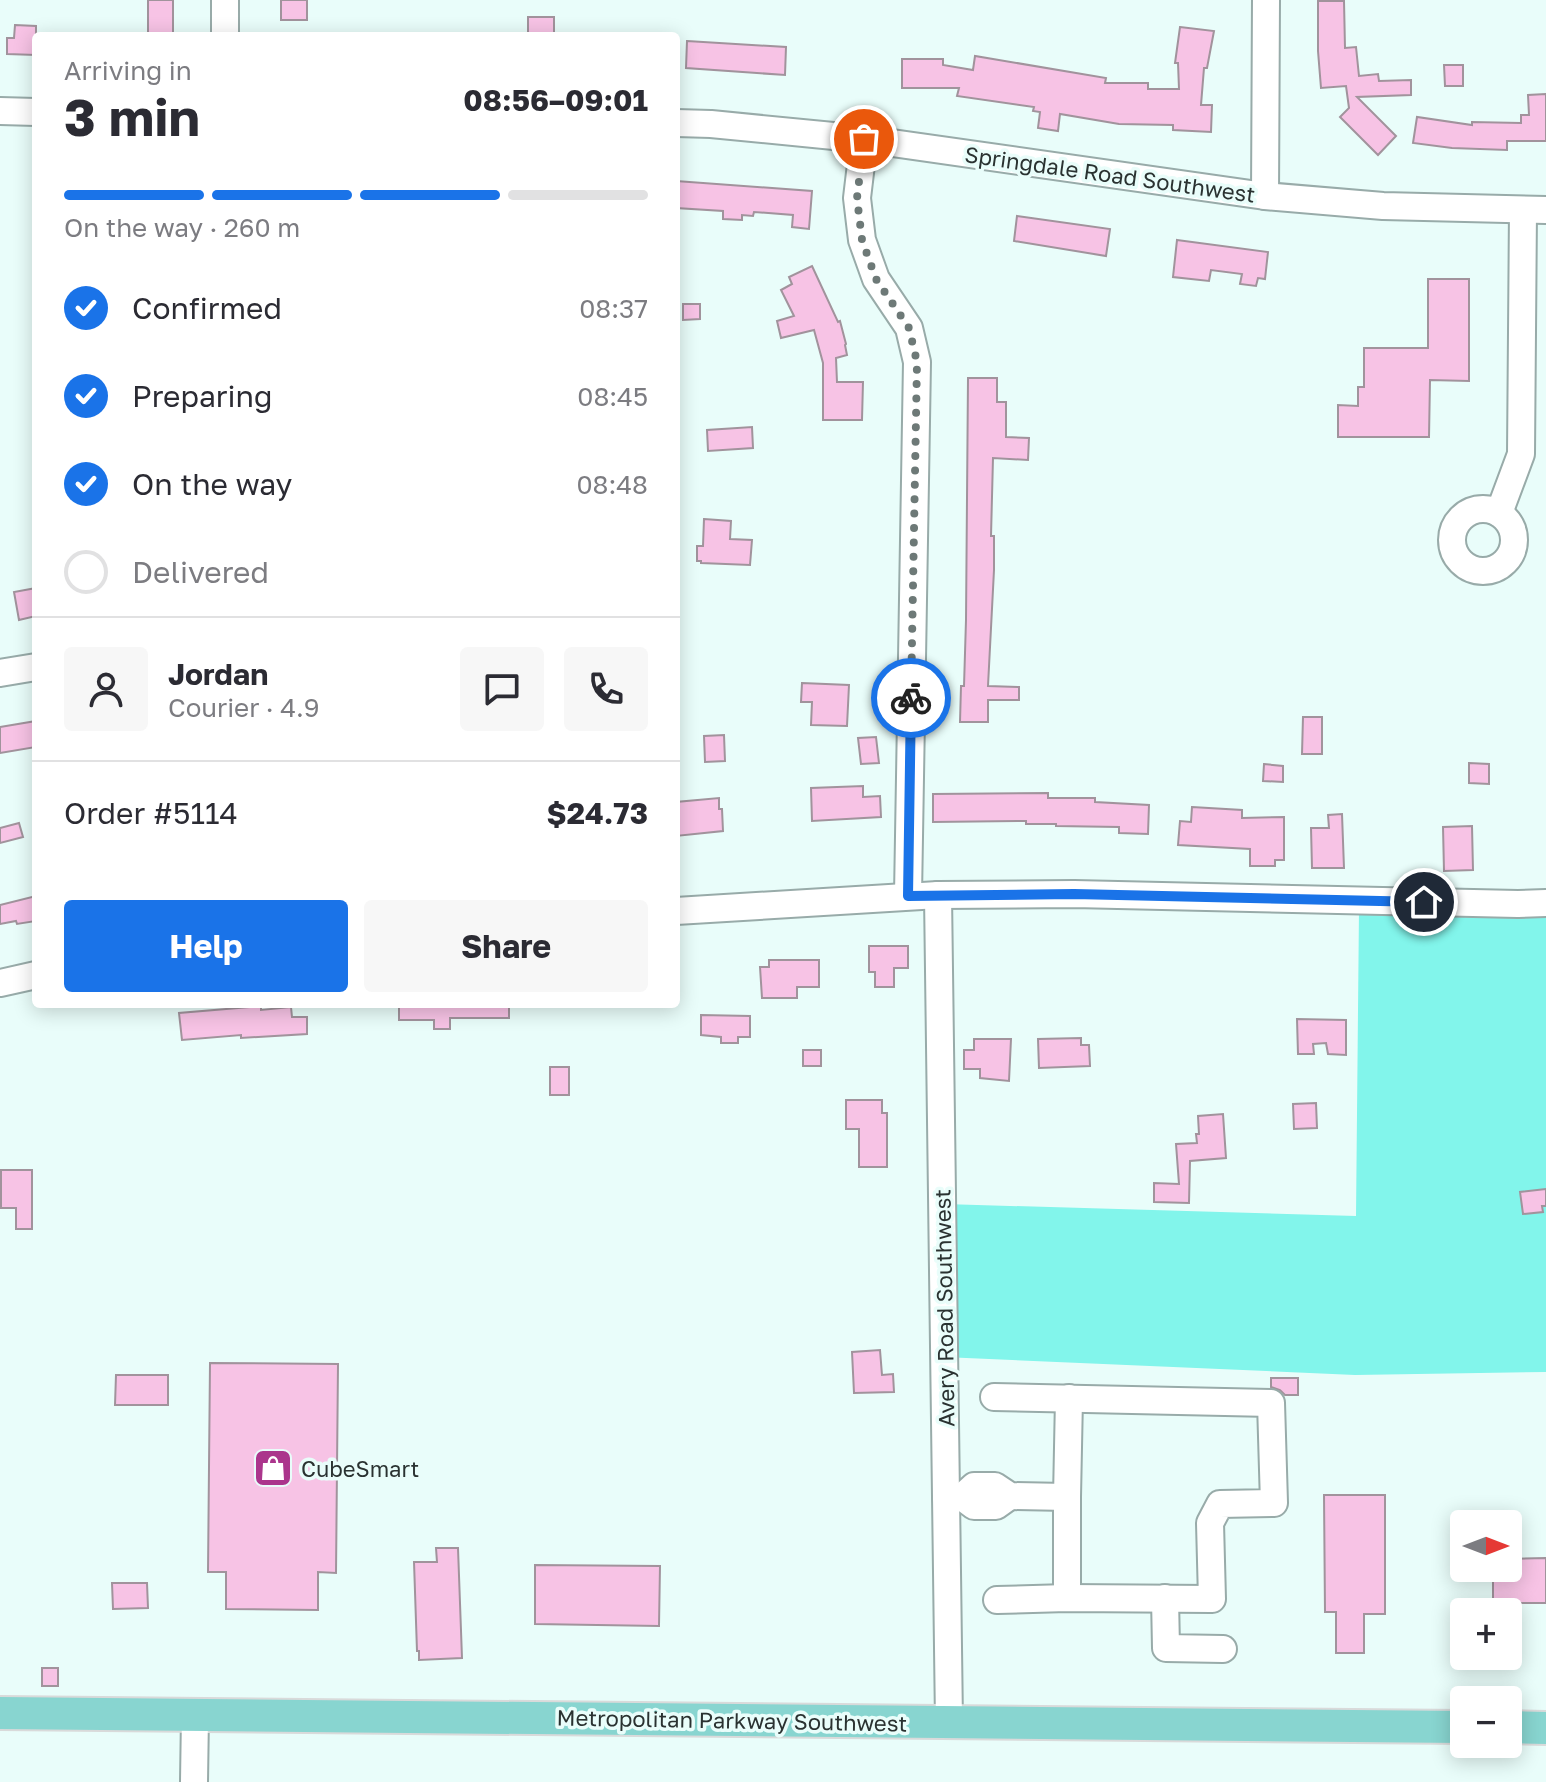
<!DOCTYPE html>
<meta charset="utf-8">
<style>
:root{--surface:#fff;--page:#f7f7f7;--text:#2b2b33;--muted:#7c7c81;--line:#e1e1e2;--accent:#1a73e8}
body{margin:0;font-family:"Golos Text",sans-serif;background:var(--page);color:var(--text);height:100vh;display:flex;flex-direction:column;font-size:30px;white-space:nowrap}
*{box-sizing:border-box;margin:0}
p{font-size:26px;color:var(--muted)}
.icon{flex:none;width:44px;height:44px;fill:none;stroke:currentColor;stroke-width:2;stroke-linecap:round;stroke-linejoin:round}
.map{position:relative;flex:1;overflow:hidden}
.sheet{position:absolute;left:32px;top:32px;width:648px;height:976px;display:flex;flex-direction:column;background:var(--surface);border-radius:8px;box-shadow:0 4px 20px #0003}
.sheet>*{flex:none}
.needle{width:52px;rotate:90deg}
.controls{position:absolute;left:1450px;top:1510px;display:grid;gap:16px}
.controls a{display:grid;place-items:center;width:72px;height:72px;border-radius:8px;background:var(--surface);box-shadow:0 4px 20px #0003;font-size:40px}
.pin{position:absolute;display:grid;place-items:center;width:68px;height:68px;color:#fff;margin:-34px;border:4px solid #fff;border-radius:50%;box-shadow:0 2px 8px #0007}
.courier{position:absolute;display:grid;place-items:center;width:80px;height:80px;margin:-40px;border:6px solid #1a73e8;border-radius:50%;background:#fff;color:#222;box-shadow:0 2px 10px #0007}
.overview em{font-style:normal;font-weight:700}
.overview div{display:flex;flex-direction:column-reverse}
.overview{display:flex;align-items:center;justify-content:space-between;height:136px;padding:0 32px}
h1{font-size:52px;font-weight:700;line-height:60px}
.bar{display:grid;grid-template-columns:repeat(4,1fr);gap:12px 8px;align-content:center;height:96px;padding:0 32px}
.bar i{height:10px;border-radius:6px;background:var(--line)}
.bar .current{background:var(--accent)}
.bar p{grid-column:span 4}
.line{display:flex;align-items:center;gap:20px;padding:0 32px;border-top:2px solid var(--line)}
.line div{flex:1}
.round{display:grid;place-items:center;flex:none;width:84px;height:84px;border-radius:8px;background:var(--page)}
ol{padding:0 32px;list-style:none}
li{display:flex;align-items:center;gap:24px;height:88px}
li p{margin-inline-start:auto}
li .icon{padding:8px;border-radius:50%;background:var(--accent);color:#fff;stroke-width:4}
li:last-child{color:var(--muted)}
li i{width:44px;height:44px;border:4px solid var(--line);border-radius:50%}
.button{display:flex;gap:16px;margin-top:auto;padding:16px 32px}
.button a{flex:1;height:92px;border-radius:8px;background:var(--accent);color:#fff;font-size:32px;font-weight:700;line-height:92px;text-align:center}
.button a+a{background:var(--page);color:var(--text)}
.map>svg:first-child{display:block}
.green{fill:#82f5eb}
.building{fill:#f7c3e5;stroke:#a1939c;stroke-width:2}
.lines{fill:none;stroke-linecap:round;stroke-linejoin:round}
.minor-casing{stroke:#98aba9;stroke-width:30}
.major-casing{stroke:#d9dada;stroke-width:36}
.minor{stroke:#fff;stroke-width:26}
.major{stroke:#88d5d0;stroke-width:32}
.done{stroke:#6d7977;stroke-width:8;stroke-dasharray:0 14.4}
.route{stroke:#1a73e8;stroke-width:10}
.labels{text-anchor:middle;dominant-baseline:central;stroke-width:7;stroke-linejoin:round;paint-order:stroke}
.street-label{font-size:22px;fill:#2a3231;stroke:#e9fdfa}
.poi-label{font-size:22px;fill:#2a3231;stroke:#e9fdfa;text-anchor:start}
</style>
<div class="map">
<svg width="1546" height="1782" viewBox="0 0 1546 1782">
<rect width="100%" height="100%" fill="#e9fdfa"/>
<!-- green -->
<path class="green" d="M1546,900V1372L1355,1375L943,1357L944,1204L1356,1216L1359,909Z"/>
<!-- building -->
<g class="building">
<rect x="148" y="0" width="25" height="36"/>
<rect x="281" y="0" width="26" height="20"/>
<path d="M1318,1H1344L1345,48L1356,47L1359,76L1378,74L1379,81L1411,80V95L1357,97L1396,136L1378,155L1340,117L1349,108L1346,86L1321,88L1318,51Z"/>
<rect x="528" y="17" width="26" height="19"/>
<path d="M15,25L36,26V55L7,54V38H14Z"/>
<path d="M1180,27L1214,31L1207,68H1204L1201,105H1212L1211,132L1173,130V125L1119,124L1060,114L1058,131L1038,128L1040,112L1033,111L1034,107L957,96L959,88H902V59H943V65L973,70L975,56L1106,78L1105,83H1148V89H1179L1178,63H1175Z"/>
<path d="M687,41L786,47L785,75L686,68Z"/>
<path d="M1444,65H1463V86H1445Z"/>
<path d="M1546,94V141H1507V150L1452,148L1413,143L1417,117L1472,125V122L1521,123V115H1529L1528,95Z"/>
<path d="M676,181L812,191L809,229L792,227L793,215L754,212L753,216L742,215V220L723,219V211L676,208Z"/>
<path d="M1017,216L1110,229L1106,256L1014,241Z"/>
<path d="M1177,240L1268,252L1265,279L1258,278L1256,286L1240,284L1242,274L1211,270L1209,281L1173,277Z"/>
<path d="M812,266L838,322L840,321L846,344L845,345L847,355L836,358L837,382H863L862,420H823V363L814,330L781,338L777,321L794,316L781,290L792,284L789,277Z"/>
<path d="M1428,279H1469V381L1430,380L1429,437H1338V405L1358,406V387H1364V348H1428Z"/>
<path d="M683,304H700V319L683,320Z"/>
<path d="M968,378H997V402H1006V437L1029,438L1028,460L993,458L991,536H994V570L988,686L1019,687V700H988V722H960L961,686H964L966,620Z"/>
<path d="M752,427L753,448L708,451L707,430Z"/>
<path d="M704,519L731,521L730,539L752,540L750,565L701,563V561H697V546H703Z"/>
<path d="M36,588V616L19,620L14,592Z"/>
<path d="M802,683L849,685L847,726L811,725L812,702H801Z"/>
<path d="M1303,717H1322V754H1302Z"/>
<path d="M36,721V747L0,753V727Z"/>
<path d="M724,735L725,761L705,762L704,736Z"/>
<path d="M876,737L879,763L861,764L858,738Z"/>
<path d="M1469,763L1489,764V784L1469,783Z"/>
<path d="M1264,764L1283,766V782L1263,781Z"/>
<path d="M863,786V797L880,796L881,817L812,821L811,788Z"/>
<path d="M1048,793V798H1095V802L1149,805L1148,834L1119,833V827L1056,826V824H1026V821L933,822V794Z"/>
<path d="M719,798V809H722L723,831L676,836V802Z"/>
<path d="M1192,807L1242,810V818L1284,817V860H1275V866H1250V849L1178,845L1180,821L1191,822Z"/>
<path d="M1342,814L1344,868H1312L1311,828H1329L1328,815Z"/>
<path d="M19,823L23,837L0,843V828Z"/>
<path d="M1472,826L1473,870L1444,871L1443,827Z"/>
<path d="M36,896V921L17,924L16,921L0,924V905Z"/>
<path d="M869,946H908V968H894V987H875V972H869Z"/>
<path d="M769,960H819V987H797V998H762L760,967H769Z"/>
<path d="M399,1004H509V1018H450V1029H434V1020H399Z"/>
<path d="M261,1006V1010L291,1007L292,1017H307V1034L241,1038V1035L182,1040L179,1013Z"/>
<path d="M701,1015L750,1016V1037H738V1043H721V1037L701,1035Z"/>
<path d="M1297,1019L1346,1020V1055L1328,1054L1326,1043L1313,1044L1314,1054H1298Z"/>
<path d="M1081,1038V1045H1089L1090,1066L1039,1068L1038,1039Z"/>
<path d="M974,1039H1011L1009,1081L980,1078V1069H964V1050H974Z"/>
<rect x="803" y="1050" width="18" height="16"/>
<rect x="550" y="1067" width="19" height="28"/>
<path d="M846,1100H882V1113H887V1167H859V1129H846Z"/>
<path d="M1316,1103L1317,1128L1294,1129L1293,1104Z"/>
<path d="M1223,1114L1226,1158L1190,1161L1189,1203L1154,1202V1183L1179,1184L1176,1144L1197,1143L1196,1134H1199L1198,1116Z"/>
<path d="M1,1170H32V1229H16V1208H1Z"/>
<path d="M1546,1189V1206H1542L1543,1212L1523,1214L1520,1192Z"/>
<path d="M880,1350L882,1375L893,1374L894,1392L854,1393L852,1352Z"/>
<path d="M210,1363L338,1364L336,1573L318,1572V1610L226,1609V1572H208Z"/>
<path d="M116,1375H168V1405H115Z"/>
<path d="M1271,1378H1298V1395H1285L1280,1390L1271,1387Z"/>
<path d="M1324,1495H1385V1614H1364V1653H1336V1612H1325Z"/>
<path d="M436,1548H458L462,1658L419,1660V1651H417L414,1562H437Z"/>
<path d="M1546,1558V1603H1493V1568H1508V1559Z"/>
<path d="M535,1565L660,1566L659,1626L535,1624Z"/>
<path d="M112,1583H147L148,1608L113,1609Z"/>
<rect x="42" y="1668" width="16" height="18"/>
</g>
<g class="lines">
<!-- minor casing -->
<g class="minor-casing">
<g id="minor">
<path d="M225,36V0"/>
<path d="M0,111L36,112"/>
<path d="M676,123L711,124L864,139L1265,196L1383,206L1546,210"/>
<path d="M864,139L857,198L862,240L876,279L909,328L917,362L908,896"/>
<path d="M1265,196L1266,0"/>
<circle cx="1483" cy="540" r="31"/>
<path d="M1499,513L1521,454L1523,210"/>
<path d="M0,673L36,667"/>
<path d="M938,895L949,1722"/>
<path d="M676,911L938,895L1074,894L1518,904L1546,903"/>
<path d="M0,983L36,975"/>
<path d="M994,1397L1271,1403L1274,1503L1220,1504L1210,1523L1212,1599L1067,1598L997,1600"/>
<path d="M946,1497H962L974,1506H996L1010,1496"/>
<path d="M962,1497L974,1486H995L1010,1496L1067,1497"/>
<path d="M1067,1598V1497L1069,1398"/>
<path d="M1165,1598L1166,1648L1223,1649"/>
<path d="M194,1782L195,1715"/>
</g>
</g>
<!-- major casing -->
<g class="major-casing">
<g id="major">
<path d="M0,1713L1464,1727"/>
<path d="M1508,1727L1546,1728"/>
</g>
</g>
<!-- minor -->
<use href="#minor" class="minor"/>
<!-- major -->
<use href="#major" class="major"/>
</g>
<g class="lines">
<!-- done -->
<path class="done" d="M864,139L857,198L862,240L876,279L909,328L917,362L911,698"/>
<!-- route -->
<path class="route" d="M911,698L908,896L1074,894L1424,902"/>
</g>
<!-- icons -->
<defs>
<g id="shop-square" transform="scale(2)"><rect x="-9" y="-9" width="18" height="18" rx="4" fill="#ab358c" stroke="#e9fdfa"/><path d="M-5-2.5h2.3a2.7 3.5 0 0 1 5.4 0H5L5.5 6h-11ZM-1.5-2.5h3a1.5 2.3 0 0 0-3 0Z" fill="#fff"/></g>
</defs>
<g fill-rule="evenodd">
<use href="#shop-square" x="273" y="1468"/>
</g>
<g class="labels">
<!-- street labels -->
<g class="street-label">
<text transform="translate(1110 174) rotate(8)">Springdale Road Southwest</text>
<text transform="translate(944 1308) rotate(-91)">Avery Road Southwest</text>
<text transform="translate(732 1720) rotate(1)">Metropolitan Parkway Southwest</text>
</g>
<!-- poi labels -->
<g class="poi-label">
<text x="301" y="1468">CubeSmart</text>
</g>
</g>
</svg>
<div class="controls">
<a><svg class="needle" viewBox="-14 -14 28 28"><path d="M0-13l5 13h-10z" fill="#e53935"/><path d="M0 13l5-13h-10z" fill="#7c7c81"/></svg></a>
<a>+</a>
<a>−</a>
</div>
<div class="pin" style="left:864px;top:139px;background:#ea580c"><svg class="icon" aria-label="bag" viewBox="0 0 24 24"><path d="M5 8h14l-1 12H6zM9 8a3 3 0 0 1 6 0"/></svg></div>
<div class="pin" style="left:1424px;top:902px;background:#1f2937"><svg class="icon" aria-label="home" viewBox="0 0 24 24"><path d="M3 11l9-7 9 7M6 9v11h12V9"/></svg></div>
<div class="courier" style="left:911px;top:698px"><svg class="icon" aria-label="bike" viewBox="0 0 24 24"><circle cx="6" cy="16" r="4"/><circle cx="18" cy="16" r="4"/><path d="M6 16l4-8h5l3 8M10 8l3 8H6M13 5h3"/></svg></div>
<section class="sheet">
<div class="overview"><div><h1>3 min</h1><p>Arriving in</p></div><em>08:56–09:01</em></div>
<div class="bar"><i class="current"></i><i class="current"></i><i class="current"></i><i></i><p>On the way · 260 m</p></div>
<ol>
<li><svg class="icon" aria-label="check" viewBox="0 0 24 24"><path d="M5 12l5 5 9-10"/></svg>Confirmed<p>08:37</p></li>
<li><svg class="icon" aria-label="check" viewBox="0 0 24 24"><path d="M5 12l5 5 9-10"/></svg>Preparing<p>08:45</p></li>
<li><svg class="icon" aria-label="check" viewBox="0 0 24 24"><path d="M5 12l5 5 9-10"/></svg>On the way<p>08:48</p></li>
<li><i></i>Delivered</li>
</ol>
<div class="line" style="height:144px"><a class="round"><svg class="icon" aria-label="person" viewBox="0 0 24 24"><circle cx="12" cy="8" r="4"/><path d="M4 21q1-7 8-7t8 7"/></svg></a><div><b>Jordan</b><p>Courier · 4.9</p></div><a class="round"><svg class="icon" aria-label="chat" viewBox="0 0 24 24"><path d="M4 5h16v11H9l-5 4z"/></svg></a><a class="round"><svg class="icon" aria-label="phone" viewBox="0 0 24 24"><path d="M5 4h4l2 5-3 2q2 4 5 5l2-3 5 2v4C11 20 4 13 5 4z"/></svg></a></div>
<div class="line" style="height:104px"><div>Order #5114</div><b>$24.73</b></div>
<div class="button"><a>Help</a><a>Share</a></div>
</section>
</div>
